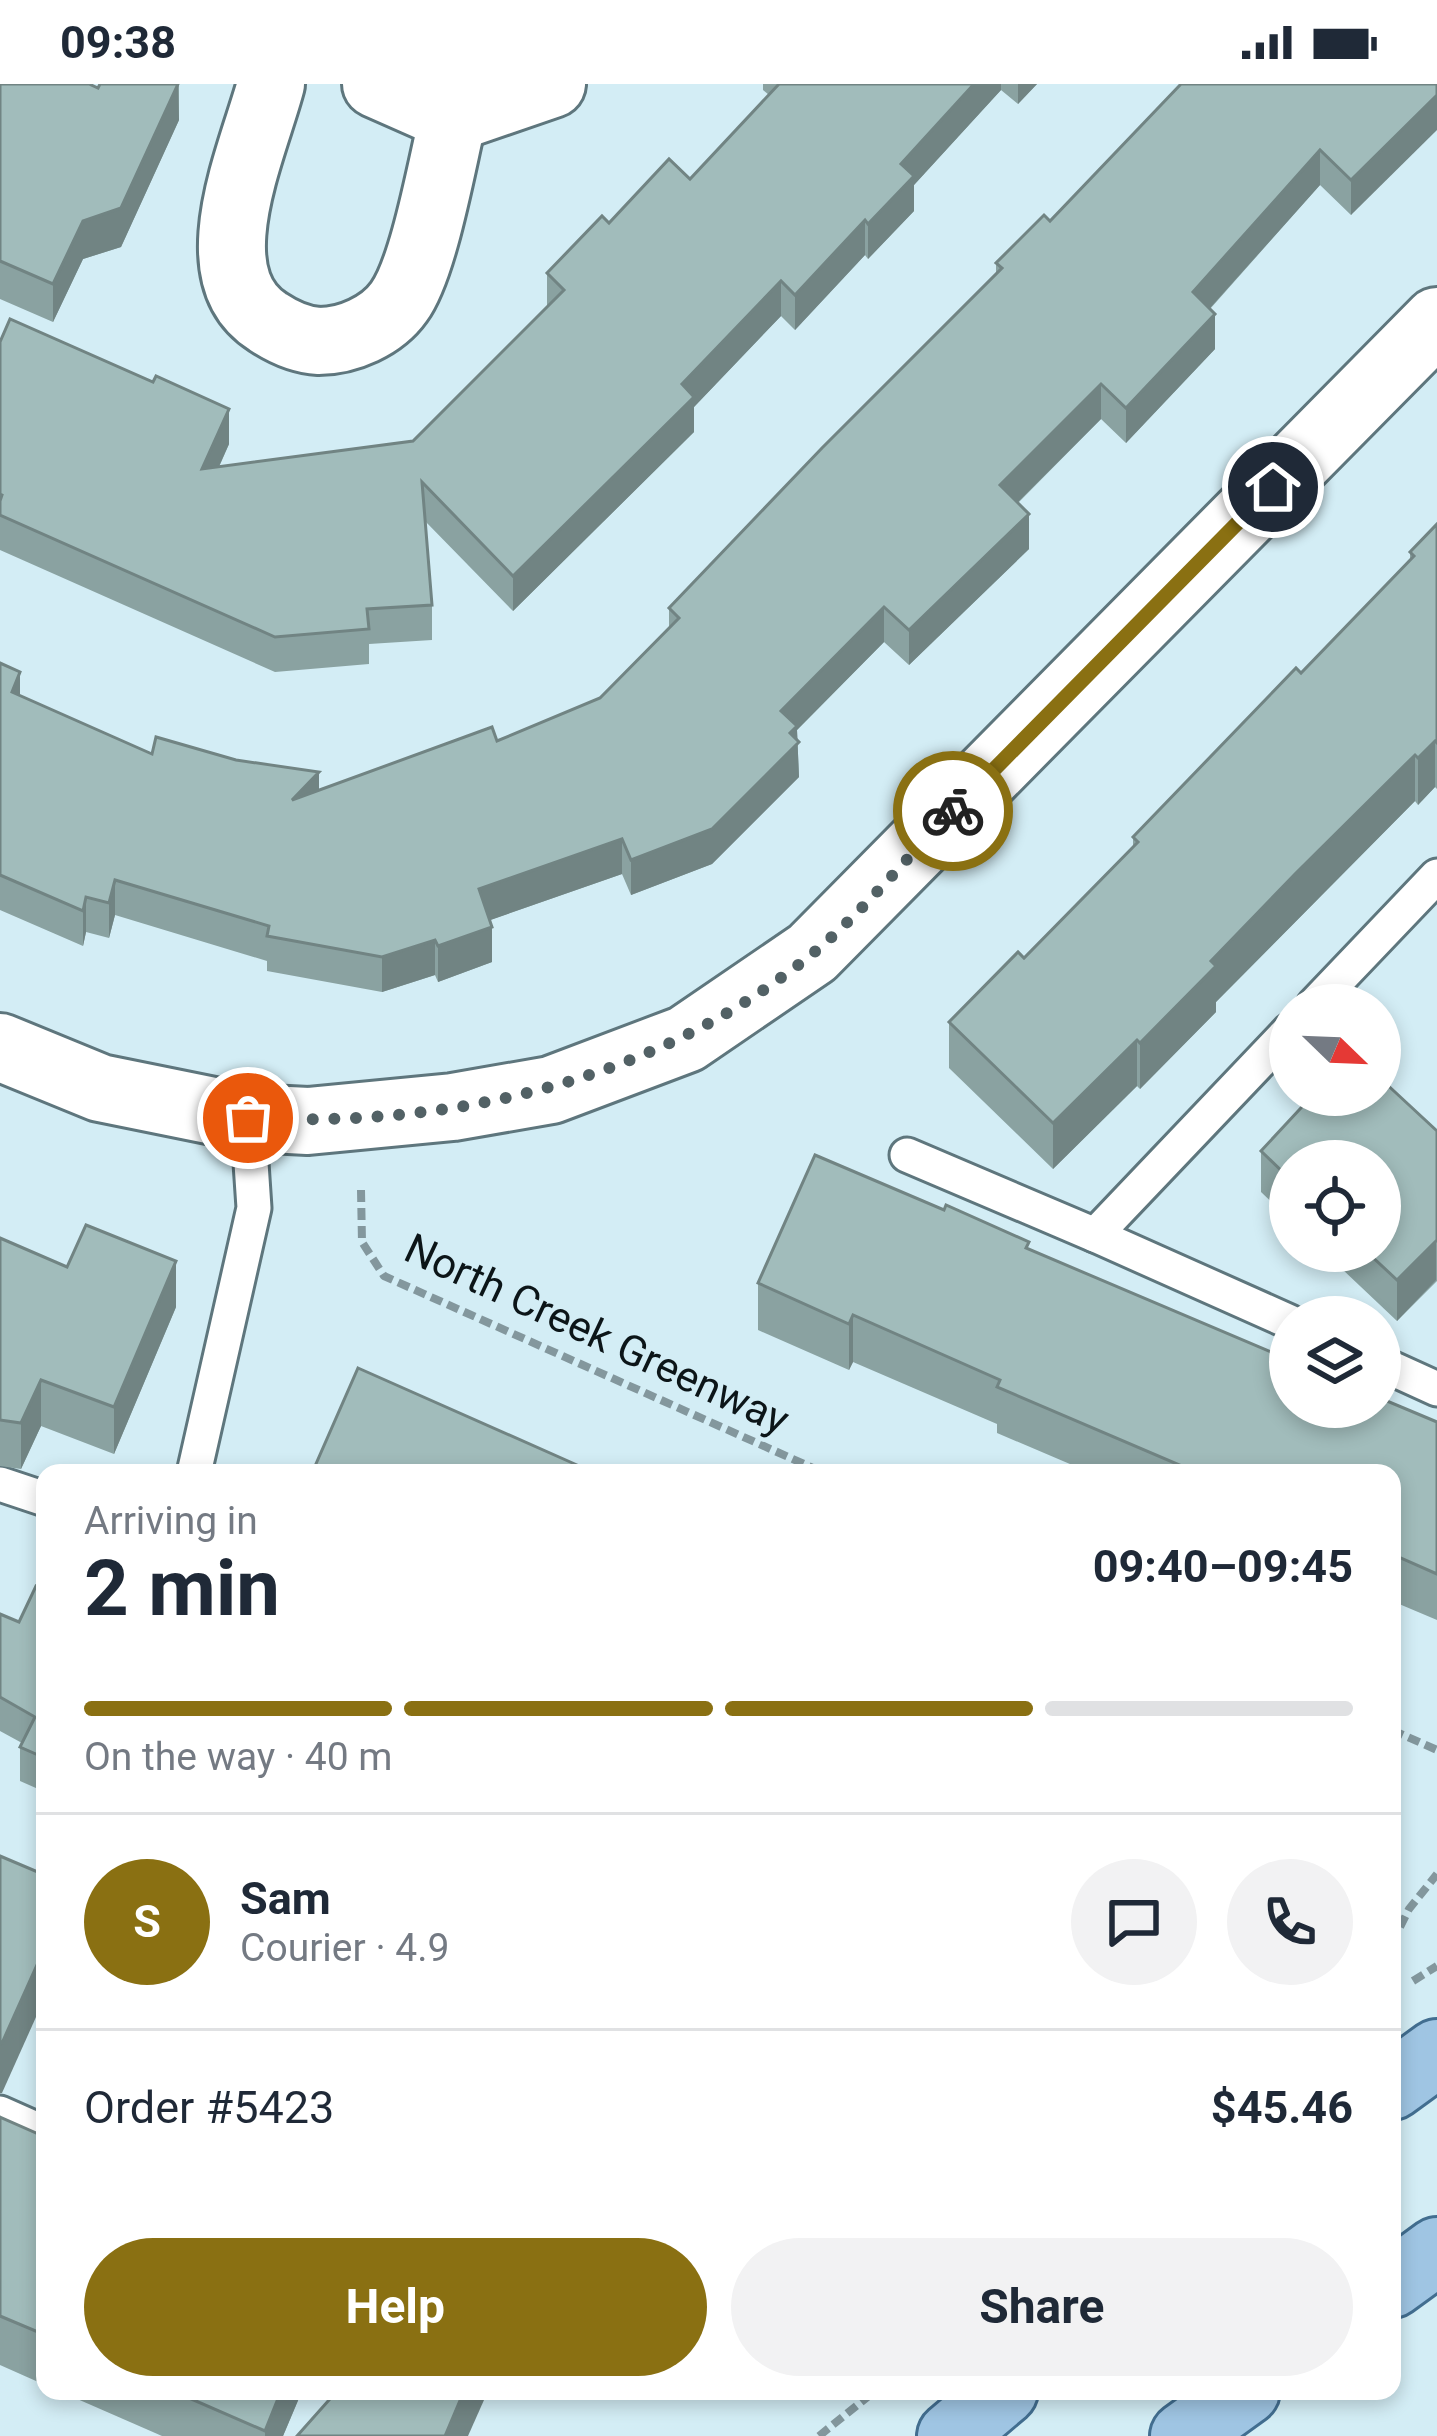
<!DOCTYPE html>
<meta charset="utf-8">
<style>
:root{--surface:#fff;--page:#f2f2f3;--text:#1f2937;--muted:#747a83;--line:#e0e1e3;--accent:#8a7012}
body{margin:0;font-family:Roboto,sans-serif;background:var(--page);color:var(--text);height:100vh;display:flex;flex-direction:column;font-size:45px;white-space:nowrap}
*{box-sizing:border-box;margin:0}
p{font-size:39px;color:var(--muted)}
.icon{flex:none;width:66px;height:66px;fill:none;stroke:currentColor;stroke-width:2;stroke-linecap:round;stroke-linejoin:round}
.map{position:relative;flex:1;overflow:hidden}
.sheet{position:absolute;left:36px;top:1380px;width:1365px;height:936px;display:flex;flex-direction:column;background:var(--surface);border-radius:24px;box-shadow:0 6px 18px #0003}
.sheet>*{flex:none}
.needle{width:78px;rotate:113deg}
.fabs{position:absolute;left:1269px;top:900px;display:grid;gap:24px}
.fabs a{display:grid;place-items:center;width:132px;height:132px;border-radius:50%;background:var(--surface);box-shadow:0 6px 18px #0003;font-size:60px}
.pin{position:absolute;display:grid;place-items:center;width:102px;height:102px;color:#fff;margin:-51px;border:6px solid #fff;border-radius:50%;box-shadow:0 3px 12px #0007}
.courier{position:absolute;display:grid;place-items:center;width:120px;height:120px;margin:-60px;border:9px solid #8a7012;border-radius:50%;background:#fff;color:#222;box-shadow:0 3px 15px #0007}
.overview em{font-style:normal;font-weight:700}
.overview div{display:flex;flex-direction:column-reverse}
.overview{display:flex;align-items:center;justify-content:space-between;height:204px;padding:0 48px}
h1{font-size:78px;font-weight:700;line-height:90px}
.bar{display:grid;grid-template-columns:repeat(4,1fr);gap:18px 12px;align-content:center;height:144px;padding:0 48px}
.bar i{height:15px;border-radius:9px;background:var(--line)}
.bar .selected{background:var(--accent)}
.bar p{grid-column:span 4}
.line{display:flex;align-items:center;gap:30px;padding:0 48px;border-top:3px solid var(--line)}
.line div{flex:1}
.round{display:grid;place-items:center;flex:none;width:126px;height:126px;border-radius:63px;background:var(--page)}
.button{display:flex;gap:24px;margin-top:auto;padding:24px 48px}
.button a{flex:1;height:138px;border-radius:72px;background:var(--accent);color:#fff;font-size:48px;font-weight:700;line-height:138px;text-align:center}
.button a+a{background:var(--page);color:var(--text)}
.status{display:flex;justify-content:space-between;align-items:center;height:84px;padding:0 60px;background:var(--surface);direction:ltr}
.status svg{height:33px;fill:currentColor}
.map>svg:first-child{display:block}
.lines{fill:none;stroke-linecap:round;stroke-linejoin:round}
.service-casing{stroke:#5e767d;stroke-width:39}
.minor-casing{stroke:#5e767d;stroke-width:72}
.primary-casing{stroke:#426e90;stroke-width:72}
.path{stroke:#83979d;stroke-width:8;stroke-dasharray:12 6;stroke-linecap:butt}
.service{stroke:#fff;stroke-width:33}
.minor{stroke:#fff;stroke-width:66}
.primary{stroke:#9fc5e3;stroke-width:66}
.wall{fill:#8aa2a1}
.shaded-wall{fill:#718483}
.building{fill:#a1bcbb;stroke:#718483;stroke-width:3}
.done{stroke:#526165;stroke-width:12;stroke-dasharray:0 21.6}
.route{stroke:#8a7012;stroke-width:15}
.labels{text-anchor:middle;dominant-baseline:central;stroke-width:9;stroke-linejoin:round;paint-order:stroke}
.street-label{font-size:42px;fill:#0c1518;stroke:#d3edf5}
</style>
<div class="status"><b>09:38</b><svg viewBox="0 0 49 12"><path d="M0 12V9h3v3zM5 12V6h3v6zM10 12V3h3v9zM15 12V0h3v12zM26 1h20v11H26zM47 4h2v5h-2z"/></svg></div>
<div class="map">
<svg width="1437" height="2352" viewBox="0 0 1437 2352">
<rect width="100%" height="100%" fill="#d3edf5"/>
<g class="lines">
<!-- service casing -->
<g class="service-casing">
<g id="service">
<path d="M1314,921L1437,792"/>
<path d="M1290,946L1095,1151L1290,1238"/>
<path d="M907,1071L1095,1151"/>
<path d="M1380,1279L1437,1305"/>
<path d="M194,1389L254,1124L248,1034"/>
<path d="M0,1400L45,1415"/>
<path d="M0,2029L45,2049"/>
</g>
</g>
<!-- minor casing -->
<g class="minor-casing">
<g id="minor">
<path d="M271,0C254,65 194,191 268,238C283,248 301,256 319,257C348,257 382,242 399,218C424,184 442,79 453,34"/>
<path d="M376,0L453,34"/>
<path d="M453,34L552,0"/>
<path d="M0,963L100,1004L248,1034L308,1037L453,1023L551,1006L686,955L812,869L1437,237"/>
</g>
</g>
<!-- primary casing -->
<g class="primary-casing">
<g id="primary">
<path d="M1392,2002L1437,1969"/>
<path d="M1392,2200L1437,2167"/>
<path d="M951,2352L1004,2307"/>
<path d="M1184,2352L1246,2307"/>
</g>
</g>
<!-- path -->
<g class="path">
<path d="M361,1106L362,1158L384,1192L824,1389"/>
<path d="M1392,1646L1437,1666"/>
<path d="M1392,1859L1409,1825L1437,1790"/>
<path d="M1413,1897L1437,1882"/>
<path d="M819,2352L875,2307"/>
</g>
<!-- service -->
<use href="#service" class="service"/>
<!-- minor -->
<use href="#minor" class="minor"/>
<!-- primary -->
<use href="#primary" class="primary"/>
</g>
<!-- wall -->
<g class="wall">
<path d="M0,0L98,4L179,0V36L121,163L83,175L53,238L0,215Z"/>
<path d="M763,0H1037L1018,20L1001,6L914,101V127L868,175L865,171L795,246L781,232L694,323V348L513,527L425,437L432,521V556L369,560V580L275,588L0,466V258L229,360L219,383L413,357L547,223V189L609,139L690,95L769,11L763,6Z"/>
<path d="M1437,0L1351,131L1320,101L1210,225L1215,265L1126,359L1101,335L1018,419L1029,465L909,581L884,558L797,646L799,693L712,780L631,811L622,790L490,836L492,878L438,898L435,891L382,908L267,887V877L115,831L109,854L86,848L83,862L0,826V579L20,612L152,670L319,706L497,657L600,614L669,544V524L996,190V179L1050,137Z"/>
<path d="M1437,440V705L1435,703L1418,721L1415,717L1216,918V928L1140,1005L1137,1002L1053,1085L949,984V938L1024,874L1133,763V753L1301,589L1410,476V468Z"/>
<path d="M1437,1047V1197L1397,1237L1323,1167H1380L1290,1077V1136L1261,1108V1067Z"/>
<path d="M944,1126L1029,1165L1437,1338V1536L1392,1517V1389H1091L997,1349V1340L853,1278L849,1286L758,1246V1199Z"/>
<path d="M0,1154L67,1183L176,1223L114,1370L41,1342L21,1385L0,1382Z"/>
<path d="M45,1506V1708L20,1697V1663L22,1659L0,1647V1530L19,1538Z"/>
<path d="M0,2033L45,2053V2301L0,2281Z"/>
<path d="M59,2307H302L283,2352H162Z"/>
</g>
<!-- shaded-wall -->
<g class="shaded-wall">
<path d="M178,0L179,36L121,163L83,175L53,238V200L83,137Z"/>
<path d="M974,0H1001V6L914,101V127L868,175V140L901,80Z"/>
<path d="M1018,0H1037L1018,20Z"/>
<path d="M1437,11V46L1351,131V96Z"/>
<path d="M1320,66V101L1193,243V208Z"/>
<path d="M865,136V171L795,246V211Z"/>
<path d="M781,197V232L694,323V348L513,527V492L682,300Z"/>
<path d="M1215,230V265L1126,359V324Z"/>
<path d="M1101,300V335L1000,436V401Z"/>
<path d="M229,325V360L202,420V385Z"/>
<path d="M1029,430V465L909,581V546Z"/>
<path d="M884,523V558L797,646L799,693L712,780L631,811V776Z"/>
<path d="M20,588V623L12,608Z"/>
<path d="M1435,657V703L1418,721V674Z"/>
<path d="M1415,671V717L1216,918V928L1140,1005V959L1211,877L1295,790Z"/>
<path d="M319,688V723L292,716Z"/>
<path d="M622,755V790L479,840V805Z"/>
<path d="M115,796V831L109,854V819Z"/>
<path d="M86,813V848L83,862V827Z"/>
<path d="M492,843V878L438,898V862Z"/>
<path d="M435,856V891L382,908V873Z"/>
<path d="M1137,956V1002L1053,1085V1039Z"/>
<path d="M1436,1155V1196L1397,1237V1196Z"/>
<path d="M176,1177V1223L114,1370V1323Z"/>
<path d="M853,1231V1278L849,1286V1240Z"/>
<path d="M41,1296V1342L21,1385V1339Z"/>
<path d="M45,1863V1913L2,2009H0V1960Z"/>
<path d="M281,2307H302L283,2352H265V2347Z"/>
<path d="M464,2307H488L468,2352H445Z"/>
</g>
<!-- building -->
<g class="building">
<path d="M0,0H89L98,4L100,0H178L121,124L83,137L53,200L0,177Z"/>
<path d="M779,0H974L901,80L914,92L868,140L865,136L795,211L781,197L682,300L694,313L513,492L422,398L432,521L367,525L369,545L275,553L0,431V417L2,411L0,410V258L10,235L153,298L156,292L229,325L202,385L413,357L564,206L547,189L602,132L609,139L669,75L690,95Z"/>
<path d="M1181,0H1437V11L1351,96L1320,66L1193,208L1215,230L1126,324L1101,300L1000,401L1029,430L909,546L884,523L781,627L797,642L790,649L799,658L712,745L631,776L622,755L479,805L492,843L438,862L435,856L382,873L267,852L269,842L115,796L109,819L86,813L83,827L0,791V579L20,588L12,608L152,670L156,653L236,676L319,688L292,716L492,643L497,657L600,614L679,534L669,524L822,364L1002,184L996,179L1044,131L1050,137Z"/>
<path d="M1437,440V659L1435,657L1418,674L1415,671L1295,790L1211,877L1216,882L1140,959L1137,956L1053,1039L949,938L1018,868L1024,874L1138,758L1133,753L1296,584L1301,589L1414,472L1410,468Z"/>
<path d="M1381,995L1437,1047V1156L1397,1196L1366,1167H1380V1077H1290V1095L1261,1067L1313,1011H1380Z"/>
<path d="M815,1071L944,1126L946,1121L1029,1158L1026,1164L1290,1276V1323H1380V1314L1437,1338V1490L1392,1470V1389H1198L997,1303L1000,1296L853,1231L849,1240L758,1199Z"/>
<path d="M86,1141L176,1177L114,1323L41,1296L21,1339L0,1336V1154L67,1183Z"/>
<path d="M358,1284L595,1389H312Z"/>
<path d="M36,1502L45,1506V1674L20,1663L35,1633L0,1613V1530L19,1538Z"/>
<path d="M0,1772L45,1791V1863L2,1959L0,1960Z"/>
<path d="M0,2033L45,2053V2251L0,2232Z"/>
<path d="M173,2307H281L265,2347Z"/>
<path d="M337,2307H464L445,2352H297Z"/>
</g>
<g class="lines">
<!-- done -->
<path class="done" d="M248,1034C448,1044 654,999 812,870C863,828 907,773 953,727"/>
<!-- route -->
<path class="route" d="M953,727L1273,403"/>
</g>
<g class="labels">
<!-- street labels -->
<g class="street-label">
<text transform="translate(597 1250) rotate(25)">North Creek Greenway</text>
</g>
</g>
</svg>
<div class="fabs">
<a><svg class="needle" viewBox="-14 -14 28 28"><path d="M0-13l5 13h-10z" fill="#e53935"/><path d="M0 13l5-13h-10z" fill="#747a83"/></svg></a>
<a><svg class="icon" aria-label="locate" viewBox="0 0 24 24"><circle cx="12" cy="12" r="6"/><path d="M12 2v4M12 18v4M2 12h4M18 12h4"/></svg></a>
<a><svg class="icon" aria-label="layers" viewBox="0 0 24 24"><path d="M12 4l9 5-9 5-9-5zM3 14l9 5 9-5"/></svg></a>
</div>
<div class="pin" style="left:248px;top:1034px;background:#ea580c"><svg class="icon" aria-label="bag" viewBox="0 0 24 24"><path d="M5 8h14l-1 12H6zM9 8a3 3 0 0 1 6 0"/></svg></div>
<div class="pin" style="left:1273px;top:403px;background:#1f2937"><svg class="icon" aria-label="home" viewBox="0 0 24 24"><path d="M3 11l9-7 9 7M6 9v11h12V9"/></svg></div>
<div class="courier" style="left:953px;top:727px"><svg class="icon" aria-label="bike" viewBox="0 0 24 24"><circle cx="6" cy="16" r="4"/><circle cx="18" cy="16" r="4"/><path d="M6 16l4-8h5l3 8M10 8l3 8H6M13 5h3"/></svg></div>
<section class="sheet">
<div class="overview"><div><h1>2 min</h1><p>Arriving in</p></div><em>09:40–09:45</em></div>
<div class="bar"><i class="selected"></i><i class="selected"></i><i class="selected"></i><i></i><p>On the way · 40 m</p></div>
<div class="line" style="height:216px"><b class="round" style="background:var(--accent);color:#fff">S</b><div><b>Sam</b><p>Courier · 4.9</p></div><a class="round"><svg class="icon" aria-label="chat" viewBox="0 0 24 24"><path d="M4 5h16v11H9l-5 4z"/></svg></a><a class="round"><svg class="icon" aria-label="phone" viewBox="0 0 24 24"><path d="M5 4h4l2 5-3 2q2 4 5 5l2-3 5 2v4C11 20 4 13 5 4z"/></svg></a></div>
<div class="line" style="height:156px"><div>Order #5423</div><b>$45.46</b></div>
<div class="button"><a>Help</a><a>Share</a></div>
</section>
</div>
